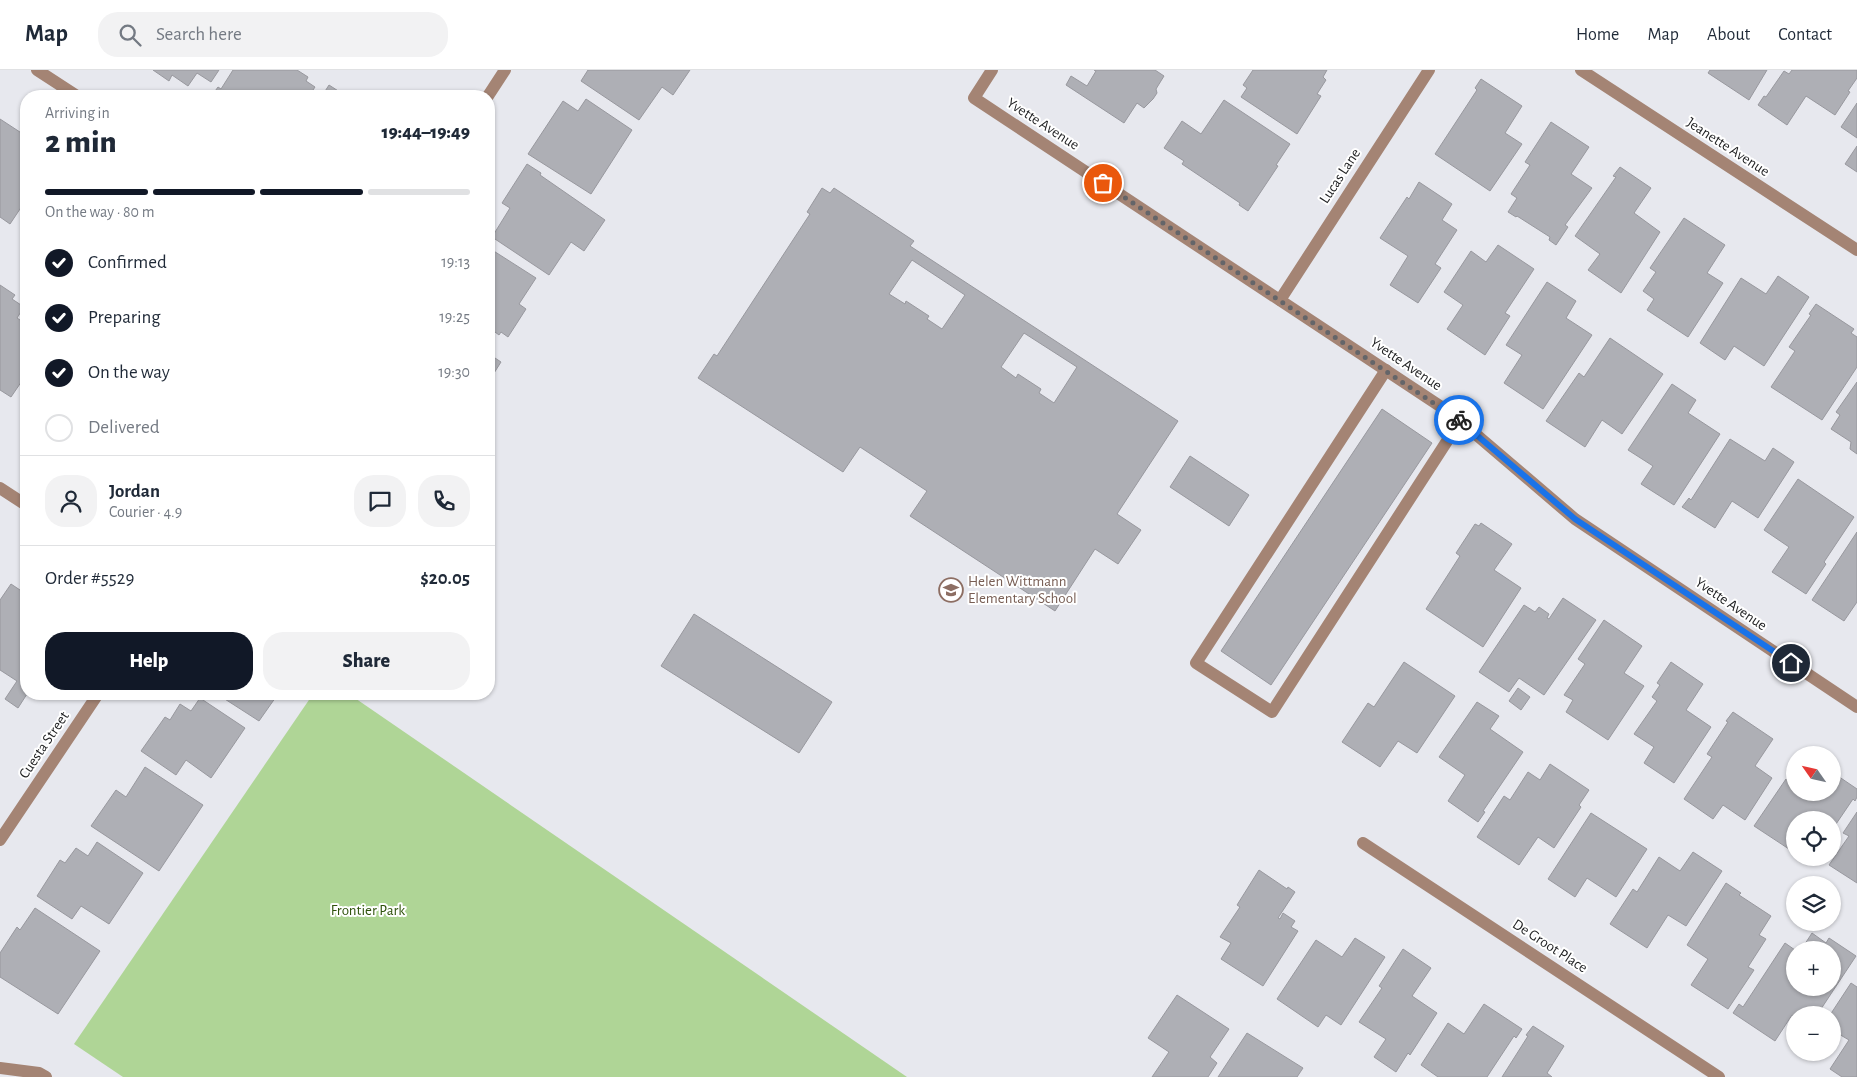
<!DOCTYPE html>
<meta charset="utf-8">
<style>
:root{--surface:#fff;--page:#f2f2f3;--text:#1f2937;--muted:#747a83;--line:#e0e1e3;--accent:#111827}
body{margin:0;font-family:"Alegreya Sans",sans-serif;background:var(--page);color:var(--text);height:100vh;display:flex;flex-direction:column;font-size:19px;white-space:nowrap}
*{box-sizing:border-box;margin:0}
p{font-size:16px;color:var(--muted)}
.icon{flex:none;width:28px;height:28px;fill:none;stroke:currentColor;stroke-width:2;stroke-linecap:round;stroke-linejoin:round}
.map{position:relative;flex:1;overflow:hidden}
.drawer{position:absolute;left:20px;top:20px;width:475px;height:610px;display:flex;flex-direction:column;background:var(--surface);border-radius:20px;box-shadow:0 1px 4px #0004}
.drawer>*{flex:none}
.needle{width:32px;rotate:304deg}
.buttons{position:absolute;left:1786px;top:676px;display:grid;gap:10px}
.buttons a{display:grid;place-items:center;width:55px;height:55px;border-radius:50%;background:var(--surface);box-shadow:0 1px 4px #0004;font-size:25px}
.pin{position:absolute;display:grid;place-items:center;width:42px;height:42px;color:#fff;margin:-21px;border:2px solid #fff;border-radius:50%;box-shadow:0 1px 5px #0007}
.courier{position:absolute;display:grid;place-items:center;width:50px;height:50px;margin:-25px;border:4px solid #1a73e8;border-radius:50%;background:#fff;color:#222;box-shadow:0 1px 6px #0007}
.head em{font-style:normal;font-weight:800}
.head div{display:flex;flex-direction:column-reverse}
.head{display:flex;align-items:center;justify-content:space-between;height:85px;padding:0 25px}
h1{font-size:32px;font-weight:800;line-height:38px}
.bar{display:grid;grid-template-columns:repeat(4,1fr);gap:8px 5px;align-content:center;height:60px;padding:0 25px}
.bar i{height:6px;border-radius:4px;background:var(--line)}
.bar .on{background:var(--accent)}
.bar p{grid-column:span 4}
.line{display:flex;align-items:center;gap:12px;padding:0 25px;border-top:1px solid var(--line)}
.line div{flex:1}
.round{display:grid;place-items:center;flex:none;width:52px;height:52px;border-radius:20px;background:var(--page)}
ol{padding:0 25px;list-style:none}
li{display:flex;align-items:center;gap:15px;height:55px}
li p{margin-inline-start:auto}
li .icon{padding:5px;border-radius:50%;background:var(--accent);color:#fff;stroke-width:4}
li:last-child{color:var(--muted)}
li i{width:28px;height:28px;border:2px solid var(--line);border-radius:50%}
.action{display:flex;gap:10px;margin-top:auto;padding:10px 25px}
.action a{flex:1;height:58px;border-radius:20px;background:var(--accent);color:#fff;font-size:20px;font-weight:800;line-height:58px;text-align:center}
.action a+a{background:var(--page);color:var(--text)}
header{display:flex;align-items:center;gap:30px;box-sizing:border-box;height:70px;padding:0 25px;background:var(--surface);border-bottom:1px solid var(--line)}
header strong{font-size:24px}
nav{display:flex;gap:28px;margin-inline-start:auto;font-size:18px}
.search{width:350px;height:45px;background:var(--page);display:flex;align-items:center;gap:12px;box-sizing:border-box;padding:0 18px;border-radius:20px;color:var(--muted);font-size:19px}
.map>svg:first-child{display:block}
.green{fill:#afd596}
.building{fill:#aeafb5;stroke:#98989e;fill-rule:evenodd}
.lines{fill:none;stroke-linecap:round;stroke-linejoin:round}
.minor{stroke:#a48474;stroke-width:12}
.done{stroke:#646569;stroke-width:5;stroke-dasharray:0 9}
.route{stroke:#1a73e8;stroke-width:6}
.labels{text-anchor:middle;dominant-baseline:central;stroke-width:4;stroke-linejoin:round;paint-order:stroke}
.street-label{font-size:15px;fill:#1e1f21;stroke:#fff}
.education-label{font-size:15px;fill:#785e54;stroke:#fff;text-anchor:start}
.park-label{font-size:15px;fill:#2f520b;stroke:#fff}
</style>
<header>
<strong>Map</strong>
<div class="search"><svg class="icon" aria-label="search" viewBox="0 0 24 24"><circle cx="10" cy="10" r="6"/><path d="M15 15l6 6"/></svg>Search here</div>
<nav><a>Home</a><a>Map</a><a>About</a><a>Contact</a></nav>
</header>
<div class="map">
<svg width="1857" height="1007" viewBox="0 0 1857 1007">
<rect width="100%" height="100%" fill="#e7e8ee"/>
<!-- green -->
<path class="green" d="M313,624H349L907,1007H123L74,974Z"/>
<!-- building -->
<g class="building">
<path d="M153,0H219L211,12L197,3L188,16L172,5L169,11Z"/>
<path d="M233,0H297L308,7L306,11L315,17L309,26H217L213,24L218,17L221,19Z"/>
<path d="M588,0H690L673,25L662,17L639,50L581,11Z"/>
<path d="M1094,0H1155L1164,6L1156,19L1157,23L1153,29L1144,38L1137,33L1124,53L1066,15L1071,6L1087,16L1096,1Z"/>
<path d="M1253,0H1327L1323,7L1326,10L1317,24L1321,26L1297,64L1241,27L1247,18L1243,15Z"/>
<path d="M1710,0H1767L1749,30L1708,3Z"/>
<path d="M1792,0H1857V8L1848,21L1850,22L1835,45L1806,26L1787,55L1758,35L1764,26L1766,27L1784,1L1789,4Z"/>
<path d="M1481,9L1522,36L1505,63L1522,74L1490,121L1435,84L1477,20L1475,18Z"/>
<path d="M329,15L346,26H322Z"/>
<path d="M586,29L632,60L591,124L528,84L563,31L578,41Z"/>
<path d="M1224,30L1290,74L1276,95L1278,96L1248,141L1239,135L1240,133L1182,94L1184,91L1164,78L1182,51L1201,64Z"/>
<path d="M1857,33V68L1841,57Z"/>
<path d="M0,49L26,66V130L10,154L0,147Z"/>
<path d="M1551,52L1589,77L1571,104L1592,118L1565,155L1568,157L1556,175L1549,170L1550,167L1517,146L1516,147L1508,142L1517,128L1511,124L1530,95L1525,92Z"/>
<path d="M1857,76V102L1845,94Z"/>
<path d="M527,94L541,103L540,105L605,150L584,181L571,172L549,205L492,167L510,138L502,133Z"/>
<path d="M1620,97L1651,118L1634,143L1660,162L1621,223L1588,200L1600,184L1575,166L1616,107L1613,106Z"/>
<path d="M1419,112L1452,134L1442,150L1457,160L1435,194L1441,198L1418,233L1390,215L1408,186L1380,168L1407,127L1409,129Z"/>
<path d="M822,118L830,123L834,118L914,171L910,176L1178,351L1117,444L1141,460L1118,494L1095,479L1055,541L910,446L927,421L860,377L843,402L698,308L714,284L717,286L810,144L807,142ZM912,190L965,225L942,259L927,249L929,246L906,231L905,234L889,224ZM1024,263L1077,297L1054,333L1039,323L1041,319L1018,304L1016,308L1001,297Z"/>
<path d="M1684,148L1725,175L1707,203L1723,213L1688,267L1647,240L1654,229L1643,221L1656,202L1650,198Z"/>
<path d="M1498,175L1534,199L1505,243L1510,246L1485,285L1447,259L1463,235L1444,222L1471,181L1486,192Z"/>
<path d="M489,178L536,208L519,234L526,239L508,267L501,262L499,265L495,262L489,272Z"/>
<path d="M1778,206L1809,227L1764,296L1734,276L1725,290L1700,273L1741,208L1766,224Z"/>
<path d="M1547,212L1576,231L1566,248L1592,265L1543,339L1504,313L1522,285L1506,275Z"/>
<path d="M0,215L15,225L12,229L24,237L17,248L26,254V305L11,327L0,320Z"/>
<path d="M1816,234L1854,259L1851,263L1857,267V297L1822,350L1771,317L1795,281L1789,277L1811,245L1809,244Z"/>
<path d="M1610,268L1663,304L1622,364L1602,350L1585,377L1546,351L1579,303L1584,307Z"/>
<path d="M489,284L501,292L489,311Z"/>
<path d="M1857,312V384L1850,379L1851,372L1831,359L1840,345L1836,342Z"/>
<path d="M1672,314L1696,330L1688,343L1720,364L1674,435L1641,414L1653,396L1628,380Z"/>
<path d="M1382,339L1432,373L1271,615L1221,581Z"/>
<path d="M1730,369L1765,391L1773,378L1794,392L1758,448L1732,431L1715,458L1682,437L1689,428L1691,430Z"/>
<path d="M1190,386L1249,425L1229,456L1170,417Z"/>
<path d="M1798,409L1854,447L1824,492L1826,494L1806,524L1772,502L1789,477L1764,460Z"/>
<path d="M1481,453L1512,474L1494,500L1521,518L1483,577L1426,539L1460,486L1456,483L1475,454L1479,456Z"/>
<path d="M1857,462V532L1844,551L1812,530Z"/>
<path d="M11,514L26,524L27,624L18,638L5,629L17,611L0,600V530Z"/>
<path d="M1563,528L1596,550L1544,625L1519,608L1509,622L1479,602L1524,535L1535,542L1539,537L1549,544L1547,548L1549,549Z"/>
<path d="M694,544L832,632L799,683L661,596Z"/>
<path d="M1604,550L1642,576L1624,603L1644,616L1608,670L1566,642L1573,630L1564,625L1585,594L1578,589Z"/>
<path d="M1404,592L1455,626L1417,683L1398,671L1380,697L1342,672L1368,633L1374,637Z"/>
<path d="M1671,592L1703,614L1686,640L1711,657L1674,713L1644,693L1654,677L1634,664L1657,631L1652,627L1660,615L1657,613Z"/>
<path d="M1518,618L1530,627L1521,640L1509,631Z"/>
<path d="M217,624H278L259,651Z"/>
<path d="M200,628L245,658L211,708L186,690L176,705L141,681L165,647L170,650L180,634L191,641Z"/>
<path d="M1477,632L1499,646L1490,659L1523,682L1483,741L1485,742L1478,752L1448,731L1465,705L1439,687Z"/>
<path d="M1733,642L1773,669L1755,696L1772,708L1745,750L1723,735L1713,749L1684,729L1712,687L1707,684L1728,652L1726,651Z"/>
<path d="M1550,694L1589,720L1579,735L1581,737L1554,778L1538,767L1519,795L1477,767L1504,726L1510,730L1528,702L1540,710Z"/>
<path d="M145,697L203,735L159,801L91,756L116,720L126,727Z"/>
<path d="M1832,702L1857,719V727L1855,731L1853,729L1832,760V750H1795V783L1754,756L1786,709L1795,716V722H1832Z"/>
<path d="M1857,742V813L1829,795L1849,766L1843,763Z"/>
<path d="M1591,743L1647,779L1616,827L1587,808L1575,827L1548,809Z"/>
<path d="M97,772L143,803L109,854L81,836L72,849L37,826L60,790L65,793L76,778L88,786Z"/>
<path d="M1693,782L1722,801L1686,856L1668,845L1647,878L1610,854L1633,819L1637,822L1659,787L1680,801Z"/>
<path d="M1259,800L1287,819L1288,817L1295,822L1278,848L1280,849L1283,843L1295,851L1291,857L1298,861L1263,916L1221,889L1231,873L1220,867L1240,837L1237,835Z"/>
<path d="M1726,813L1741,823L1739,825L1771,846L1759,865L1766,869L1748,897L1754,900L1728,939L1691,915L1708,889L1687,875Z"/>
<path d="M35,838L100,881L58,944L0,907V883L17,857L20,860Z"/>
<path d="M1812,863L1826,873L1829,868L1856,886L1817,945H1795V947L1792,945L1775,971L1733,943L1739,934L1743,937L1785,873L1795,880V918H1832V880H1801Z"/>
<path d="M1355,868L1385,887L1341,955L1326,945L1318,957L1277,929L1316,870L1342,887Z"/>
<path d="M1403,879L1431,898L1412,926L1437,943L1410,985L1408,983L1396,1002L1374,987L1386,969L1359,952L1382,918L1379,916Z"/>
<path d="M1851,913L1857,917V1007H1842L1830,999L1849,970L1832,960V945H1830Z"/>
<path d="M1177,925L1229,959L1210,987L1217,993L1208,1007H1152L1169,982L1148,968Z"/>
<path d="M1484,934L1522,959L1516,968L1514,966L1487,1007H1438L1421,995L1448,953L1464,964Z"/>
<path d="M1533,956L1564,976L1547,1003L1552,1007H1502L1528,966L1526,965Z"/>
<path d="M1247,963L1303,998L1297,1007H1218Z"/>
</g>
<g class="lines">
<!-- minor -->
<g class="minor">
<path d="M37,0L77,26"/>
<path d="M992,0L974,28L1452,344L1575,449L1857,637"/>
<path d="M1581,0L1857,180"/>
<path d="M488,26L505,0"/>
<path d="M1280,230L1429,0"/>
<path d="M1386,300L1196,593L1272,642L1460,351"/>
<path d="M0,418L26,435"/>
<path d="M0,770L98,624"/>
<path d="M1363,773L1719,1007"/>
<path d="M0,998L39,1003L46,1007"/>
</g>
</g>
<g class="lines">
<!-- done -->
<path class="done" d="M1103,113L1459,350"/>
<!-- route -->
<path class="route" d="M1459,350L1575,449L1791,593"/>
</g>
<!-- icons -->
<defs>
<g id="school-ring" transform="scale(1.25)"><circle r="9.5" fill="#fff" stroke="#8d6e63" stroke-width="1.5"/><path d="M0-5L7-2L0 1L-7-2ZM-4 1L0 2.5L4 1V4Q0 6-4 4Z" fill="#8d6e63"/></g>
</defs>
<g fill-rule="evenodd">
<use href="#school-ring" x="951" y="520"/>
</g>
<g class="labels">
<!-- street labels -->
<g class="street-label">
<text transform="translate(1043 54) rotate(33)">Yvette Avenue</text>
<text transform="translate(1728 77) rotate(33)">Jeanette Avenue</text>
<text transform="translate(1340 106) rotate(-57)">Lucas Lane</text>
<text transform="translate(1406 294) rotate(34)">Yvette Avenue</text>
<text transform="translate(1731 534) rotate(34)">Yvette Avenue</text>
<text transform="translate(44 675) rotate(-56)">Cuesta Street</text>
<text transform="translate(1550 876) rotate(33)">De Groot Place</text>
</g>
<!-- education labels -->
<g class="education-label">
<text x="968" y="511">Helen Wittmann<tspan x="968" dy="17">Elementary School</tspan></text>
</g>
<!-- park labels -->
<g class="park-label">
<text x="368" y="840">Frontier Park</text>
</g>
</g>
</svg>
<div class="buttons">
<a><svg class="needle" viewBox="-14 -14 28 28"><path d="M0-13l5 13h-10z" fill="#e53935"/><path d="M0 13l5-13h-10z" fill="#747a83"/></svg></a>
<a><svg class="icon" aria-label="locate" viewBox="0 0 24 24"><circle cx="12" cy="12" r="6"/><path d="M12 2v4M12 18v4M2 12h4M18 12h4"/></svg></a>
<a><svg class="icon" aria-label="layers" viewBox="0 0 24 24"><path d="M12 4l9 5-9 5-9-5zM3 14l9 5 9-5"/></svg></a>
<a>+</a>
<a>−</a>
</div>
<div class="pin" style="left:1103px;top:113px;background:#ea580c"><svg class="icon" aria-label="bag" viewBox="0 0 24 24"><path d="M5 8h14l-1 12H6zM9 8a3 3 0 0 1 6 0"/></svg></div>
<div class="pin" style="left:1791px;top:593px;background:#1f2937"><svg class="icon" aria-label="home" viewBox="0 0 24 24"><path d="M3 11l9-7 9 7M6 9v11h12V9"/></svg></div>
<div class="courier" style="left:1459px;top:350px"><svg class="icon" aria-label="bike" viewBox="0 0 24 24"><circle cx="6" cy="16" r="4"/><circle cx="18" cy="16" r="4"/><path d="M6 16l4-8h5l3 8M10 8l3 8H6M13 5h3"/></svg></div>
<section class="drawer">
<div class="head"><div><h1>2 min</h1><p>Arriving in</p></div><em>19:44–19:49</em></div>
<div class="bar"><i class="on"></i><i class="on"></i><i class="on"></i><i></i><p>On the way · 80 m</p></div>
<ol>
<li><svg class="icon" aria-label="check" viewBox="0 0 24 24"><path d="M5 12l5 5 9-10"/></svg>Confirmed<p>19:13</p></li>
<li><svg class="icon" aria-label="check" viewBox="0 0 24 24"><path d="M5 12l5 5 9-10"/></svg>Preparing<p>19:25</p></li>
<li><svg class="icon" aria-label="check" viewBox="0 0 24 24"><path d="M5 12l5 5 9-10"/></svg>On the way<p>19:30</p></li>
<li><i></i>Delivered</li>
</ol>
<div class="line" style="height:90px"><a class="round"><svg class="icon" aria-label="person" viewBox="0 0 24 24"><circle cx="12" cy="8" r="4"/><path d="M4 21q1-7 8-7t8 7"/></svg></a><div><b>Jordan</b><p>Courier · 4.9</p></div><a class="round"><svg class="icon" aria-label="chat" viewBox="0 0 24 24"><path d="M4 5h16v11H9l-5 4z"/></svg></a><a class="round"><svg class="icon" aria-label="phone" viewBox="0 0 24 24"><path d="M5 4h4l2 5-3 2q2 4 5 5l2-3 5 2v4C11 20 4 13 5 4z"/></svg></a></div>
<div class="line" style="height:65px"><div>Order #5529</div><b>$20.05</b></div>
<div class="action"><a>Help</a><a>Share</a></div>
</section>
</div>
